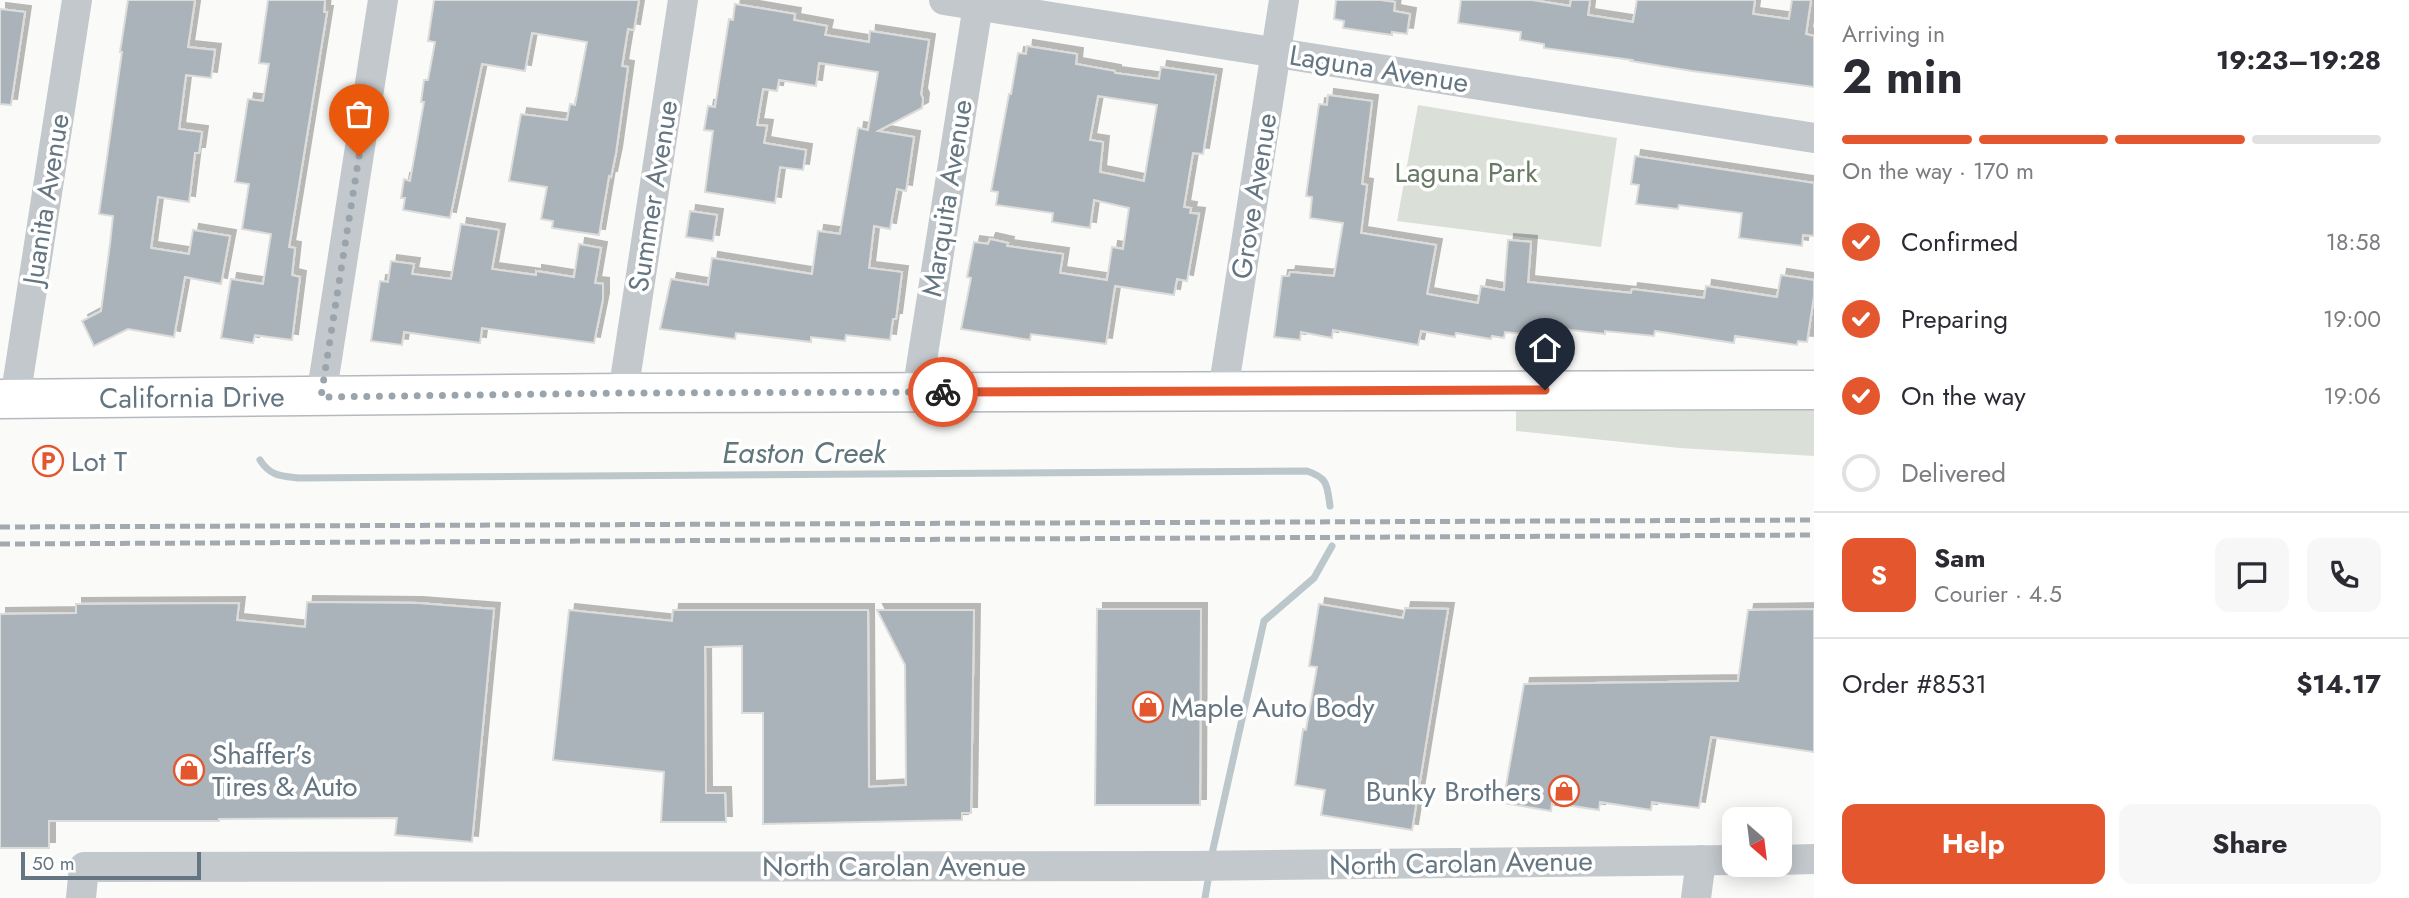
<!DOCTYPE html>
<meta charset="utf-8">
<style>
:root{--surface:#fff;--page:#f7f7f7;--text:#2b2b33;--muted:#7c7c81;--line:#e1e1e2;--accent:#e4572e}
body{margin:0;font-family:Jost,sans-serif;background:var(--page);color:var(--text);height:100vh;display:flex;flex-direction:column;font-size:26px;white-space:nowrap}
*{box-sizing:border-box;margin:0}
p{font-size:23px;color:var(--muted)}
.icon{flex:none;width:38px;height:38px;fill:none;stroke:currentColor;stroke-width:2;stroke-linecap:round;stroke-linejoin:round}
.map{position:relative;flex:1;overflow:hidden}
.details{display:flex;flex-direction:column;background:var(--surface);width:595px}
.details>*{flex:none}
.needle{width:46px;rotate:152deg}
.tools{position:absolute;left:1722px;top:807px;display:grid;gap:14px}
.tools a{display:grid;place-items:center;width:70px;height:70px;border-radius:14px;background:var(--surface);box-shadow:0 4px 18px #0003;font-size:35px}
.scale{position:absolute;left:21px;bottom:18px;width:180px;box-sizing:border-box;padding-left:7px;border:4px solid #657683;border-top:0;font-size:19px;line-height:24px;white-space:nowrap;color:#657683;-webkit-text-stroke:5px #fff;paint-order:stroke}
.pin{position:absolute;display:grid;place-items:center;width:60px;height:60px;color:#fff;margin:-72px -30px;border-radius:50% 50% 50% 0;rotate:-45deg;box-shadow:0 0 7px #0007}
.pin .icon{rotate:45deg}
.courier{position:absolute;display:grid;place-items:center;width:70px;height:70px;margin:-35px;border:5px solid #e4572e;border-radius:50%;background:#fff;color:#222;box-shadow:0 2px 9px #0007}
.head em{font-style:normal;font-weight:700}
.head div{display:flex;flex-direction:column-reverse}
.head{display:flex;align-items:center;justify-content:space-between;height:119px;padding:0 28px}
h1{font-size:46px;font-weight:700;line-height:52px}
.bar{display:grid;grid-template-columns:repeat(4,1fr);gap:10px 7px;align-content:center;height:84px;padding:0 28px}
.bar i{height:9px;border-radius:5px;background:var(--line)}
.bar .current{background:var(--accent)}
.bar p{grid-column:span 4}
.line{display:flex;align-items:center;gap:18px;padding:0 28px;border-top:2px solid var(--line)}
.line div{flex:1}
.round{display:grid;place-items:center;flex:none;width:74px;height:74px;border-radius:14px;background:var(--page)}
ol{padding:0 28px;list-style:none}
li{display:flex;align-items:center;gap:21px;height:77px}
li p{margin-inline-start:auto}
li .icon{padding:7px;border-radius:50%;background:var(--accent);color:#fff;stroke-width:4}
li:last-child{color:var(--muted)}
li i{width:38px;height:38px;border:4px solid var(--line);border-radius:50%}
.action{display:flex;gap:14px;margin-top:auto;padding:14px 28px}
.action a{flex:1;height:80px;border-radius:14px;background:var(--accent);color:#fff;font-size:28px;font-weight:700;line-height:80px;text-align:center}
.action a+a{background:var(--page);color:var(--text)}
main{display:flex;flex:1;min-height:0}
.map>svg:first-child{display:block}
.green{fill:#dadfd7}
.lines{fill:none;stroke-linecap:round;stroke-linejoin:round}
.stream{stroke:#bbc7cb;stroke-width:7}
.building{fill:#aab3b9;stroke:#dcdcda;stroke-width:2;fill-rule:evenodd;filter:url(#shadow)}
.secondary-casing{stroke:#b3babf;stroke-width:41}
.street{stroke:#c3c8cc;stroke-width:30}
.secondary{stroke:#fff;stroke-width:38}
.rail{stroke:#a2aab0;stroke-width:5;stroke-dasharray:10 5;stroke-linecap:butt}
.done{stroke:#99a4ac;stroke-width:7;stroke-dasharray:0 12.6}
.route{stroke:#e4572e;stroke-width:9}
.labels{text-anchor:middle;dominant-baseline:central;stroke-width:7;stroke-linejoin:round;paint-order:stroke}
.street-label{font-size:28px;fill:#657683;stroke:#fff}
.park-label{font-size:28px;fill:#687a64;stroke:#fff}
.poi-label{font-size:28px;fill:#657683;stroke:#fff;text-anchor:start}
.water-label{font-size:30px;font-style:italic;fill:#60757c;stroke:#fff}
</style>
<main>
<div class="map">
<svg width="1814" height="898" viewBox="0 0 1814 898">
<defs>
<filter id="shadow"><feDropShadow dx="6" dy="-6" stdDeviation="0" flood-color="#0004"/></filter>
</defs>
<rect width="100%" height="100%" fill="#fafaf8"/>
<!-- green -->
<g class="green">
<path d="M1418,105L1617,138L1601,247L1397,221Z"/>
<path d="M1516,407L1814,408V456L1680,448L1516,431Z"/>
</g>
<g class="lines">
<!-- stream -->
<g class="stream">
<path d="M260,460C270,476 281,476 298,478L1307,471C1328,478 1327,485 1330,506"/>
<path d="M1211,858L1264,621L1314,578L1332,546"/>
<path d="M1205,898L1209,874"/>
</g>
</g>
<!-- building -->
<g class="building">
<path d="M128,0H195L188,47L215,50L211,78L186,75L179,129L202,132L199,153H195L189,202L158,197L151,248L189,254L193,230L230,236L221,284L185,277L174,337L128,329L94,346L82,321L101,311L110,244L113,216L99,214L122,52H120Z"/>
<path d="M268,0H325L324,12H327L289,247L295,248L292,275L300,277L292,340L255,335L253,343L221,338L231,279L263,284L271,234L242,229L249,184L235,182L248,99L263,101L269,64L259,63Z"/>
<path d="M434,0H639L634,30L628,29L622,66L628,67L616,153L611,177L609,176L599,235L552,228L553,221L541,219L547,187L509,181L521,114L567,120L570,104L575,105L587,42L532,33L525,71L482,64L450,218L403,210L405,198H401L404,179L410,181L424,102H421L424,80H428L435,42L428,41Z"/>
<path d="M1336,0H1380L1395,2L1394,11L1410,14L1407,34L1392,32V35L1343,28L1344,21L1334,19Z"/>
<path d="M1461,0H1532L1570,6L1571,0H1590L1588,15L1633,22L1637,0H1755L1753,14L1789,19L1792,0H1811L1806,34L1814,36V87L1692,71L1631,61L1632,60L1544,48V44L1520,40L1521,32L1458,23Z"/>
<path d="M735,4L795,14L794,20L827,26L825,35L869,42L870,31L929,40L921,94L923,99L922,108L878,131L914,137L906,191L897,189L890,229L874,226L869,268L902,272L896,319H893L890,340L846,335L845,341L811,337V342L736,333L735,339L660,329L671,279L708,285L712,258L812,274L818,231L840,234L858,128L868,130L878,72L819,63L816,86L779,80L777,91L763,89L757,125L767,126L764,143L806,150L803,170L780,167L775,203L705,192L713,131L704,130L708,106L715,107L729,19L733,20Z"/>
<path d="M0,9L25,12L11,105L0,104Z"/>
<path d="M1027,46L1077,54L1076,64L1115,71V73L1159,79L1161,67L1216,75L1203,154L1193,153L1184,207L1191,208L1190,213L1199,214L1187,281L1177,279L1174,295L1115,286L1106,344L1031,334L1030,340L961,329L971,278L967,277L974,242L988,244L990,239L1008,243L1007,246L1063,254L1060,273L1107,280L1112,247L1123,249L1129,208L1094,200L1090,228L1052,222L1053,213L996,205L998,192L991,191L1009,94H1011L1018,53L1026,54ZM1098,96L1157,105L1144,181L1100,172L1103,142L1090,140Z"/>
<path d="M1328,95L1372,101L1362,184L1367,185L1361,233L1436,245L1427,294L1478,303L1481,286L1504,290L1508,240L1531,242L1528,282L1631,293L1632,289L1704,298L1706,286L1777,297L1781,275L1814,280V296L1807,342L1798,341L1797,345L1735,336L1734,343L1655,331L1654,336L1605,331V334L1555,328L1554,337L1505,332L1504,338L1492,336L1491,339L1456,333L1455,337L1421,331L1418,345L1333,330L1332,338L1301,332L1300,340L1274,337L1282,276H1289L1290,272L1334,276L1343,223L1310,218L1312,197L1306,196L1319,104L1327,105Z"/>
<path d="M1635,156L1814,183V236L1803,235L1802,246L1739,238L1742,213L1679,205L1678,209L1636,204L1639,185L1631,184Z"/>
<path d="M690,211L717,215L713,241L686,237Z"/>
<path d="M461,224L499,230L492,269L536,275V271L574,277L579,244L601,248L595,283L603,284V299L594,343L482,328L480,343L404,332L402,345L371,341L380,281L388,282L391,261L414,264L412,274L451,279Z"/>
<path d="M307,602L417,603L494,609L472,842L395,835L397,818L219,819V821H49V848H0V614L76,613V604L239,603L237,620L305,627Z"/>
<path d="M1319,604L1403,618L1405,608L1448,609L1412,830L1321,815L1325,790L1295,785L1303,729L1306,730L1317,667L1309,666Z"/>
<path d="M1097,609H1201L1200,805H1095Z"/>
<path d="M1814,609V752L1711,737L1699,808L1652,802L1651,810L1600,802L1599,810L1552,803L1551,811L1503,803L1524,684L1738,681L1748,610Z"/>
<path d="M569,610L672,621L673,610H868L869,787L906,785L905,665L877,610H974L971,813H962V820L763,824V713H742V646L705,647L706,793H725L726,822H661L664,772L553,760Z"/>
</g>
<g class="lines">
<!-- secondary casing -->
<g class="secondary-casing">
<g id="secondary">
<path id="s1" d="M0,399L623,393L1814,390"/>
</g>
</g>
<!-- street -->
<g class="street">
<path d="M944,0L1814,138"/>
<path d="M1223,391L1284,0"/>
<path d="M917,392L978,5"/>
<path d="M623,393L683,0"/>
<path d="M321,397L383,0"/>
<path d="M15,399L77,0"/>
<path d="M1780,860L1814,859"/>
<path d="M81,898L84,867L1190,866L1734,860"/>
<path d="M1696,898L1701,860"/>
</g>
<!-- secondary -->
<use href="#secondary" class="secondary"/>
<!-- rail -->
<g class="rail">
<path d="M0,527L1814,520"/>
<path d="M0,544L1814,535"/>
</g>
</g>
<g class="lines">
<!-- done -->
<path class="done" d="M359,156L321,397L623,393L943,392"/>
<!-- route -->
<path class="route" d="M943,392L1545,390"/>
</g>
<!-- icons -->
<defs>
<g id="parking-ring" transform="scale(1.575)"><circle r="9.5" fill="#fff" stroke="#e4572e" stroke-width="1.5"/><path d="M-3.5-5.5H1a3.5 3.5 0 0 1 0 7H-1V5.5H-3.5ZM-1-3.4V-.6H.8a1.4 1.4 0 0 0 0-2.8Z" fill="#e4572e"/></g>
<g id="shop-ring" transform="scale(1.575)"><circle r="9.5" fill="#fff" stroke="#e4572e" stroke-width="1.5"/><path d="M-5-2.5h2.3a2.7 3.5 0 0 1 5.4 0H5L5.5 6h-11ZM-1.5-2.5h3a1.5 2.3 0 0 0-3 0Z" fill="#e4572e"/></g>
</defs>
<g fill-rule="evenodd">
<use href="#parking-ring" x="48" y="461"/>
<use href="#shop-ring" x="1148" y="707"/>
<use href="#shop-ring" x="189" y="770"/>
<use href="#shop-ring" x="1564" y="791"/>
</g>
<g class="labels">
<!-- street labels -->
<g class="street-label">
<text transform="translate(1379 69) rotate(9)">Laguna Avenue</text>
<text transform="translate(653 196) rotate(-81)">Summer Avenue</text>
<text transform="translate(1254 196) rotate(-81)">Grove Avenue</text>
<text transform="translate(947 198) rotate(-81)">Marquita Avenue</text>
<text transform="translate(46 199) rotate(-81)">Juanita Avenue</text>
<text stroke="none"><textPath href="#s1" startOffset="192">California Drive</textPath></text>
<text transform="translate(1461 863) rotate(-1)">North Carolan Avenue</text>
<text x="894" y="866">North Carolan Avenue</text>
</g>
<!-- park labels -->
<g class="park-label">
<text x="1466" y="172">Laguna Park</text>
</g>
<!-- poi labels -->
<g class="poi-label">
<text x="71" y="461">Lot T</text>
<text x="1171" y="707">Maple Auto Body</text>
<text x="212" y="754">Shaffer’s<tspan x="212" dy="32">Tires &amp; Auto</tspan></text>
<text x="1541" y="791" text-anchor="end">Bunky Brothers</text>
</g>
<!-- water labels -->
<g class="water-label">
<text x="804" y="452">Easton Creek</text>
</g>
</g>
</svg>
<div class="tools">
<a><svg class="needle" viewBox="-14 -14 28 28"><path d="M0-13l5 13h-10z" fill="#e53935"/><path d="M0 13l5-13h-10z" fill="#7c7c81"/></svg></a>
</div>
<div class="scale">50 m</div>
<div class="pin" style="left:359px;top:156px;background:#ea580c"><svg class="icon" aria-label="bag" viewBox="0 0 24 24"><path d="M5 8h14l-1 12H6zM9 8a3 3 0 0 1 6 0"/></svg></div>
<div class="pin" style="left:1545px;top:390px;background:#1f2937"><svg class="icon" aria-label="home" viewBox="0 0 24 24"><path d="M3 11l9-7 9 7M6 9v11h12V9"/></svg></div>
<div class="courier" style="left:943px;top:392px"><svg class="icon" aria-label="bike" viewBox="0 0 24 24"><circle cx="6" cy="16" r="4"/><circle cx="18" cy="16" r="4"/><path d="M6 16l4-8h5l3 8M10 8l3 8H6M13 5h3"/></svg></div>
</div>
<section class="details">
<div class="head"><div><h1>2 min</h1><p>Arriving in</p></div><em>19:23–19:28</em></div>
<div class="bar"><i class="current"></i><i class="current"></i><i class="current"></i><i></i><p>On the way · 170 m</p></div>
<ol>
<li><svg class="icon" aria-label="check" viewBox="0 0 24 24"><path d="M5 12l5 5 9-10"/></svg>Confirmed<p>18:58</p></li>
<li><svg class="icon" aria-label="check" viewBox="0 0 24 24"><path d="M5 12l5 5 9-10"/></svg>Preparing<p>19:00</p></li>
<li><svg class="icon" aria-label="check" viewBox="0 0 24 24"><path d="M5 12l5 5 9-10"/></svg>On the way<p>19:06</p></li>
<li><i></i>Delivered</li>
</ol>
<div class="line" style="height:126px"><b class="round" style="background:var(--accent);color:#fff">S</b><div><b>Sam</b><p>Courier · 4.5</p></div><a class="round"><svg class="icon" aria-label="chat" viewBox="0 0 24 24"><path d="M4 5h16v11H9l-5 4z"/></svg></a><a class="round"><svg class="icon" aria-label="phone" viewBox="0 0 24 24"><path d="M5 4h4l2 5-3 2q2 4 5 5l2-3 5 2v4C11 20 4 13 5 4z"/></svg></a></div>
<div class="line" style="height:91px"><div>Order #8531</div><b>$14.17</b></div>
<div class="action"><a>Help</a><a>Share</a></div>
</section>
</main>
